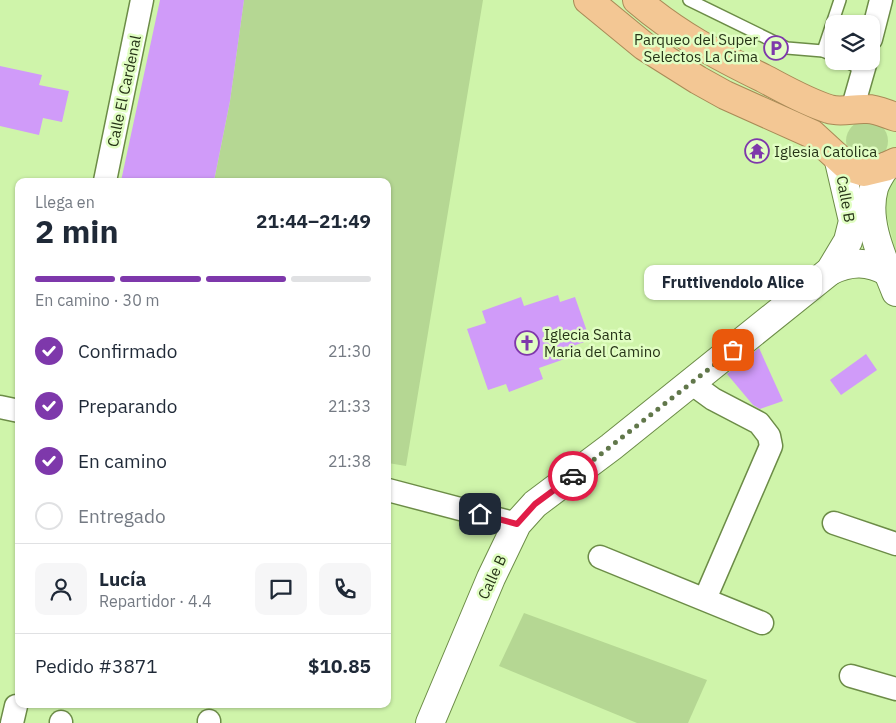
<!DOCTYPE html>
<html lang="es">
<meta charset="utf-8">
<style>
:root{--surface:#fff;--page:#f6f6f7;--text:#1f2937;--muted:#747a83;--line:#e0e1e3;--accent:#7e38ab}
body{margin:0;font-family:"IBM Plex Sans",sans-serif;background:var(--page);color:var(--text);height:100vh;display:flex;flex-direction:column;font-size:19px;white-space:nowrap}
*{box-sizing:border-box;margin:0}
p{font-size:16px;color:var(--muted)}
.icon{flex:none;width:28px;height:28px;fill:none;stroke:currentColor;stroke-width:2;stroke-linecap:round;stroke-linejoin:round}
.map{position:relative;flex:1;overflow:hidden}
.drawer{position:absolute;left:15px;top:178px;width:376px;height:530px;display:flex;flex-direction:column;background:var(--surface);border-radius:10px;box-shadow:0 1px 4px #0004}
.drawer>*{flex:none}
.controls{position:absolute;left:825px;top:15px;display:grid;gap:10px}
.controls a{display:grid;place-items:center;width:55px;height:55px;border-radius:10px;background:var(--surface);box-shadow:0 1px 4px #0004;font-size:25px}
.pin{position:absolute;display:grid;place-items:center;width:42px;height:42px;color:#fff;margin:-21px;border-radius:10px;box-shadow:0 2px 8px #0006}
.courier{position:absolute;display:grid;place-items:center;width:50px;height:50px;margin:-25px;border:4px solid #e11d48;border-radius:50%;background:#fff;color:#222;box-shadow:0 1px 6px #0007}
.bubble{position:absolute;height:35px;border-radius:10px;background:var(--surface);box-shadow:0 1px 4px #0004;font-size:16px;font-weight:700;line-height:35px;text-align:center}
.head em{font-style:normal;font-weight:700}
.head div{display:flex;flex-direction:column-reverse}
.head{display:flex;align-items:center;justify-content:space-between;height:85px;padding:0 20px}
h1{font-size:32px;font-weight:700;line-height:38px}
.bar{display:grid;grid-template-columns:repeat(4,1fr);gap:8px 5px;align-content:center;height:60px;padding:0 20px}
.bar i{height:6px;border-radius:4px;background:var(--line)}
.bar .active{background:var(--accent)}
.bar p{grid-column:span 4}
.line{display:flex;align-items:center;gap:12px;padding:0 20px;border-top:1px solid var(--line)}
.line div{flex:1}
.round{display:grid;place-items:center;flex:none;width:52px;height:52px;border-radius:10px;background:var(--page)}
ol{padding:0 20px;list-style:none}
li{display:flex;align-items:center;gap:15px;height:55px}
li p{margin-inline-start:auto}
li .icon{padding:5px;border-radius:50%;background:var(--accent);color:#fff;stroke-width:4}
li:last-child{color:var(--muted)}
li i{width:28px;height:28px;border:2px solid var(--line);border-radius:50%}
.map>svg:first-child{display:block}
.built{fill:#c2e998}
.green{fill:#b5d793}
.building{fill:#d09bf9}
.lines{fill:none;stroke-linecap:round;stroke-linejoin:round}
.service-casing{stroke:#6c8c47;stroke-width:14}
.minor-casing{stroke:#6c8c47;stroke-width:25}
.tertiary-casing{stroke:#6c8c47;stroke-width:30}
.trunk-casing{stroke:#a98a57;stroke-width:30}
.service{stroke:#fff;stroke-width:11}
.minor{stroke:#fff;stroke-width:22}
.tertiary{stroke:#fff;stroke-width:28}
.trunk{stroke:#f3c794;stroke-width:28}
.done{stroke:#61774a;stroke-width:5;stroke-dasharray:0 9}
.route{stroke:#e11d48;stroke-width:6}
.labels{text-anchor:middle;dominant-baseline:central;stroke-width:5;stroke-linejoin:round;paint-order:stroke}
.poi-label{font-size:15px;fill:#263417;stroke:#e1fec3;text-anchor:start}
.street-label{font-size:15px;fill:#263417;stroke:#e1fec3}
</style>
<div class="map">
<svg width="896" height="723" viewBox="0 0 896 723">
<rect width="100%" height="100%" fill="#cff4aa"/>
<!-- built -->
<path class="built" d="M896,173V252L883,201L884,179Z"/>
<!-- green -->
<g class="green">
<path d="M244,0H483L406,466L388,463V181H214L230,101Z"/>
<circle cx="867" cy="141" r="21"/>
<path d="M524,613L707,680L688,723H637L499,666Z"/>
</g>
<!-- building -->
<g class="building">
<path d="M160,0H244L230,101L214,181H121Z"/>
<path d="M0,66L42,75L39,85L69,91L62,122L43,118L39,135L0,126Z"/>
<path d="M558,295L560,302L575,297L590,340L573,346L576,355L539,368L543,379L509,392L506,384L488,390L467,329L486,323L482,311L521,297L524,306Z"/>
<path d="M759,348L783,401L760,409L753,405L727,374Z"/>
<path d="M866,354L877,370L841,395L830,380Z"/>
</g>
<g class="lines">
<!-- service casing -->
<g class="service-casing">
<g id="service">
<path d="M689,0L787,48L823,51L834,56"/>
<path d="M823,51L840,0"/>
<path d="M845,61L863,70"/>
</g>
</g>
<!-- minor casing -->
<g class="minor-casing">
<g id="minor">
<path d="M871,39L881,0"/>
<path d="M852,110L866,61"/>
<path d="M105,181L142,0"/>
<path d="M691,383L713,399L759,423L769,436L771,446L705,599"/>
<path d="M0,407L19,411"/>
<path d="M388,490L517,524"/>
<path d="M834,523L896,544"/>
<path d="M600,557L762,623"/>
<path d="M851,676L896,689"/>
<path d="M12,723L16,706"/>
<path d="M61,723V722"/>
<path d="M209,723V721"/>
</g>
</g>
<!-- tertiary casing -->
<g class="tertiary-casing">
<g id="tertiary">
<path d="M885,167C881,174 876,181 874,188C864,222 884,261 896,292"/>
<path d="M830,271C851,261 868,261 888,272"/>
<path d="M430,723L491,578L517,524L535,504L611,447L830,271L848,241L853,221L839,161"/>
</g>
</g>
<!-- trunk casing -->
<g class="trunk-casing">
<g id="trunk">
<path d="M588,0L644,46L698,80L725,95L812,134L848,167L864,172L885,167L896,162"/>
<path d="M637,0C675,33 718,56 763,78C784,89 806,102 829,109C841,113 854,108 867,109C877,109 886,114 896,117"/>
</g>
</g>
<!-- service -->
<use href="#service" class="service"/>
<!-- minor -->
<use href="#minor" class="minor"/>
<!-- tertiary -->
<use href="#tertiary" class="tertiary"/>
<!-- trunk -->
<use href="#trunk" class="trunk"/>
</g>
<g class="lines">
<!-- done -->
<path class="done" d="M573,476L733,350"/>
<!-- route -->
<path class="route" d="M480,514L517,524L535,504L573,476"/>
</g>
<!-- icons -->
<defs>
<g id="parking-ring" transform="scale(1.25)"><circle r="9.5" fill="#e1fec3" stroke="#7e38ab" stroke-width="1.5"/><path d="M-3.5-5.5H1a3.5 3.5 0 0 1 0 7H-1V5.5H-3.5ZM-1-3.4V-.6H.8a1.4 1.4 0 0 0 0-2.8Z" fill="#7e38ab"/></g>
<g id="temple-ring" transform="scale(1.25)"><circle r="9.5" fill="#e1fec3" stroke="#7e38ab" stroke-width="1.5"/><path d="M0-6L5-2H3V0L6.5 2.5H4V6H1.5V3h-3V6H-4V2.5H-6.5L-3 0V-2H-5Z" fill="#7e38ab"/></g>
<g id="church-ring" transform="scale(1.25)"><circle r="9.5" fill="#e1fec3" stroke="#7e38ab" stroke-width="1.5"/><path d="M-1.2-6h2.4v3.5h3.3v2.4h-3.3V6h-2.4V-.1h-3.3v-2.4h3.3Z" fill="#7e38ab"/></g>
</defs>
<g fill-rule="evenodd">
<use href="#parking-ring" x="776" y="48"/>
<use href="#temple-ring" x="757" y="151"/>
<use href="#church-ring" x="527" y="343"/>
</g>
<g class="labels">
<!-- poi labels -->
<g class="poi-label">
<text x="758" y="39" text-anchor="end">Parqueo del Super<tspan x="758" dy="17">Selectos La Cima</tspan></text>
<text x="774" y="151">Iglesia Catolica</text>
<text x="544" y="334">Iglecia Santa<tspan x="544" dy="17">Maria del Camino</tspan></text>
</g>
<!-- street labels -->
<g class="street-label">
<text transform="translate(124 91) rotate(-78)">Calle El Cardenal</text>
<text transform="translate(846 199) rotate(80)">Calle B</text>
<text transform="translate(492 577) rotate(-65)">Calle B</text>
</g>
</g>
</svg>
<div class="controls">
<a><svg class="icon" aria-label="layers" viewBox="0 0 24 24"><path d="M12 4l9 5-9 5-9-5zM3 14l9 5 9-5"/></svg></a>
</div>
<div class="pin" style="left:733px;top:350px;background:#ea580c"><svg class="icon" aria-label="bag" viewBox="0 0 24 24"><path d="M5 8h14l-1 12H6zM9 8a3 3 0 0 1 6 0"/></svg></div>
<div class="pin" style="left:480px;top:514px;background:#1f2937"><svg class="icon" aria-label="home" viewBox="0 0 24 24"><path d="M3 11l9-7 9 7M6 9v11h12V9"/></svg></div>
<div class="courier" style="left:573px;top:476px"><svg class="icon" aria-label="car" viewBox="0 0 24 24"><path d="M5 17H2v-5l4-1 3-4h7l3 4 3 1v5h-3M9 17h6M6 11h13"/><circle cx="7" cy="17" r="2"/><circle cx="17" cy="17" r="2"/></svg></div>
<div class="bubble" style="left:644px;top:265px;width:178px">Fruttivendolo Alice</div>
<section class="drawer">
<div class="head"><div><h1>2 min</h1><p>Llega en</p></div><em>21:44–21:49</em></div>
<div class="bar"><i class="active"></i><i class="active"></i><i class="active"></i><i></i><p>En camino · 30 m</p></div>
<ol>
<li><svg class="icon" aria-label="check" viewBox="0 0 24 24"><path d="M5 12l5 5 9-10"/></svg>Confirmado<p>21:30</p></li>
<li><svg class="icon" aria-label="check" viewBox="0 0 24 24"><path d="M5 12l5 5 9-10"/></svg>Preparando<p>21:33</p></li>
<li><svg class="icon" aria-label="check" viewBox="0 0 24 24"><path d="M5 12l5 5 9-10"/></svg>En camino<p>21:38</p></li>
<li><i></i>Entregado</li>
</ol>
<div class="line" style="height:90px"><a class="round"><svg class="icon" aria-label="person" viewBox="0 0 24 24"><circle cx="12" cy="8" r="4"/><path d="M4 21q1-7 8-7t8 7"/></svg></a><div><b>Lucía</b><p>Repartidor · 4.4</p></div><a class="round"><svg class="icon" aria-label="chat" viewBox="0 0 24 24"><path d="M4 5h16v11H9l-5 4z"/></svg></a><a class="round"><svg class="icon" aria-label="phone" viewBox="0 0 24 24"><path d="M5 4h4l2 5-3 2q2 4 5 5l2-3 5 2v4C11 20 4 13 5 4z"/></svg></a></div>
<div class="line" style="height:65px"><div>Pedido #3871</div><b>$10.85</b></div>
</section>
</div>
